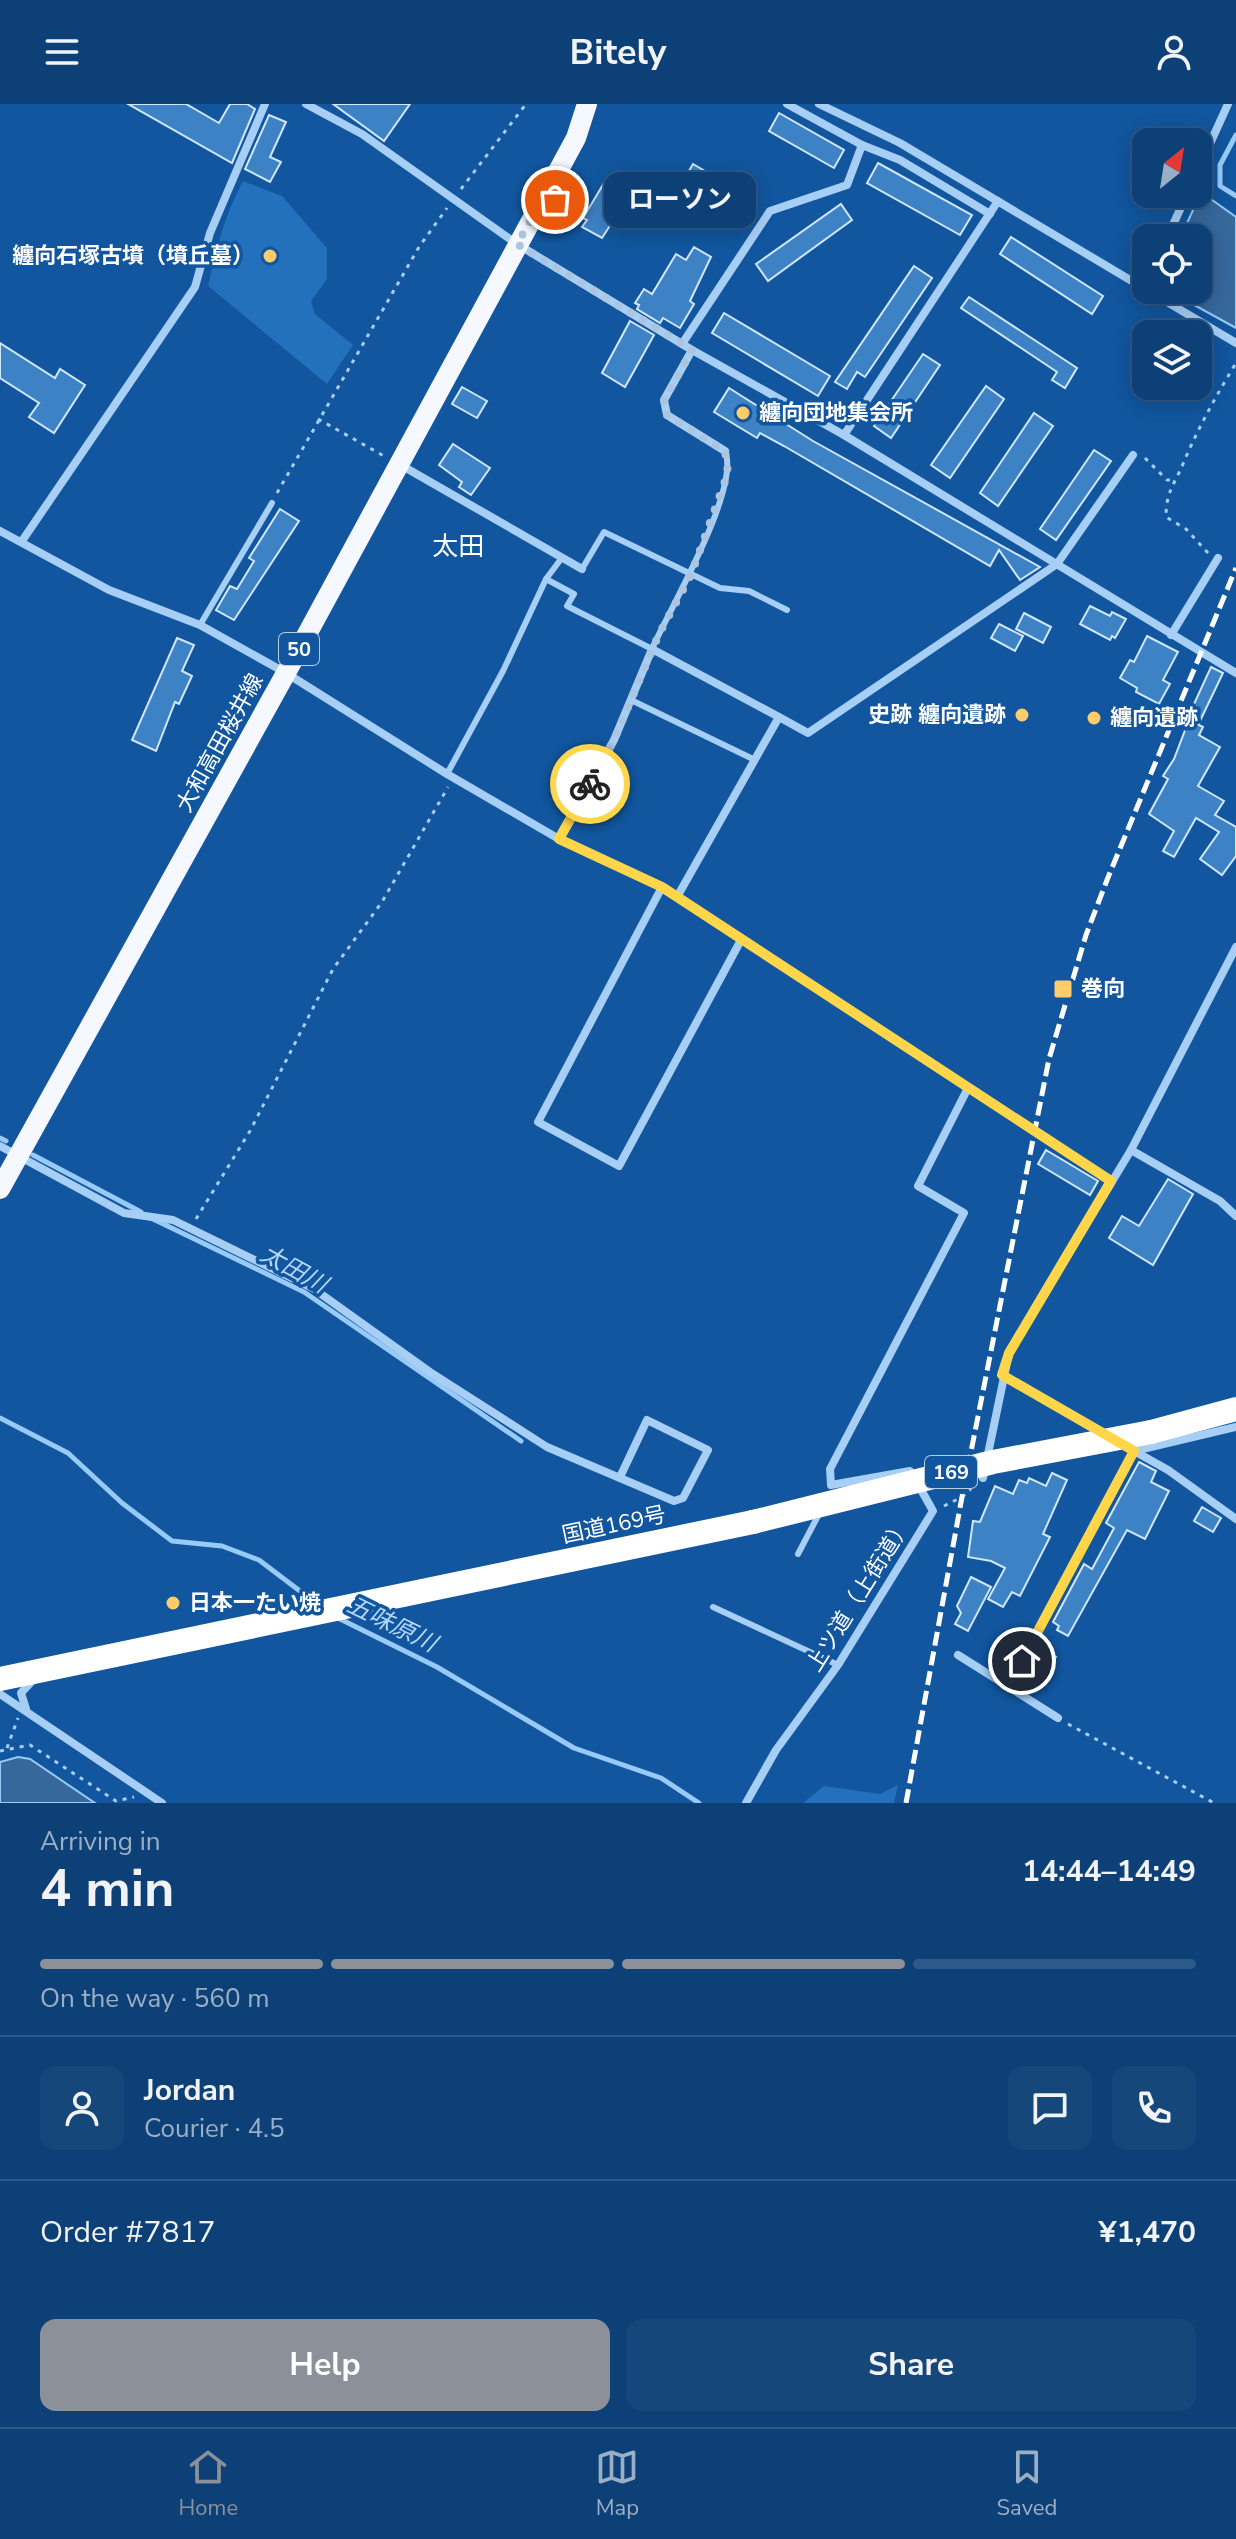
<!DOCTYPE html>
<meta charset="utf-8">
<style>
:root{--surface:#0d4076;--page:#16477b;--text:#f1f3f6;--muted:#9aafc5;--line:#2d5988;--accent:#8c9099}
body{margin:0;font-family:"Nunito Sans","Noto Sans JP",sans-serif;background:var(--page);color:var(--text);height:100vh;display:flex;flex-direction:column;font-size:30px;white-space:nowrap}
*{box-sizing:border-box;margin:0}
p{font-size:26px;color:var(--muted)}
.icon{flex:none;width:44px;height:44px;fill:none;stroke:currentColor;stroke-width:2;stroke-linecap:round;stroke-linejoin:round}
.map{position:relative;height:1699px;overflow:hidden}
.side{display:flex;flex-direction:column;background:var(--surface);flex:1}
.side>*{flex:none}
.needle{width:52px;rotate:30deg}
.fabs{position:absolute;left:1132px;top:24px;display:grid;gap:16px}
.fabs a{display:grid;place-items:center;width:80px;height:80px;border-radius:16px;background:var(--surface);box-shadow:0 4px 20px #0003,0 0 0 2px var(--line);font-size:40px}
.pin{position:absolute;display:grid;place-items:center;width:68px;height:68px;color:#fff;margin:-34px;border:4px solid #fff;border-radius:50%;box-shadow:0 2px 8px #0007}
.courier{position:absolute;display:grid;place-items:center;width:80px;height:80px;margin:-40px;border:6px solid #ffd54a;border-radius:50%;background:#fff;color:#222;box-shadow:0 2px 10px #0007}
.bubble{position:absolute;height:56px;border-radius:16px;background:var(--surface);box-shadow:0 4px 20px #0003,0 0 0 2px var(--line);font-size:26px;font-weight:700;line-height:56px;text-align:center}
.summary em{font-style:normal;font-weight:700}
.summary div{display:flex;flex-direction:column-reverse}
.summary{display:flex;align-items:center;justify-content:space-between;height:136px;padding:0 40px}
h1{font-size:52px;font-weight:700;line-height:60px}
.bar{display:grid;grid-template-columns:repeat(4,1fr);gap:12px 8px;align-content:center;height:96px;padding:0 40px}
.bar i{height:10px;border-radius:6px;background:var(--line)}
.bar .current{background:var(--accent)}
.bar p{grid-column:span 4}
.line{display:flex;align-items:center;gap:20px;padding:0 40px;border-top:2px solid var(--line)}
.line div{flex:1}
.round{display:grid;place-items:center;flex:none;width:84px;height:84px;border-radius:16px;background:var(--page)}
.button{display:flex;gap:16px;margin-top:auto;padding:16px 40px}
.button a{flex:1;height:92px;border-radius:16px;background:var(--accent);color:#fff;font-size:32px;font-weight:700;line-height:92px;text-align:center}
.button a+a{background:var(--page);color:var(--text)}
header{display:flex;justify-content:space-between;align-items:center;height:104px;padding:0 40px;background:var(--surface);font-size:36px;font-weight:700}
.tabs{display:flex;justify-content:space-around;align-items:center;height:112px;border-top:2px solid var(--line);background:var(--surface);font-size:22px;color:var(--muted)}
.tabs a{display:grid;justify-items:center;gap:4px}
.tabs .current{color:var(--accent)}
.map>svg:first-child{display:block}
.green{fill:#2371bc}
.water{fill:#36689c;stroke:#98caf8;stroke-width:2}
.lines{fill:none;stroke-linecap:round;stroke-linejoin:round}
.stream{stroke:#98caf8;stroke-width:5}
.building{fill:#3e82c6;stroke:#d0e7fe;stroke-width:2}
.path{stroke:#a7cef5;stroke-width:3;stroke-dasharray:4 6;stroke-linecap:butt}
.lane{stroke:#a7cef5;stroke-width:6}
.street{stroke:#a7cef5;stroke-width:8}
.primary{stroke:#f5f9ff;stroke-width:20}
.highway{stroke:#fff;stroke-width:24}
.rail{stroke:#fff;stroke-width:5;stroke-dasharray:14 6;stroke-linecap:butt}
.highway-bridge{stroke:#fff;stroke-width:24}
.done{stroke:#acc4dd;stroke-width:8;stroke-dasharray:0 14.4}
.route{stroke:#ffd54a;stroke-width:10}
.poi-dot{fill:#ffcc6b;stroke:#11569e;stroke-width:3}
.labels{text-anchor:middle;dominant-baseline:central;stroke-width:7;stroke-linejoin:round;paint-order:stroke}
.shield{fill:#11569e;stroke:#b8cce2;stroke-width:2}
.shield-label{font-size:20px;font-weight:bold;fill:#fff}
.poi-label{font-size:22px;font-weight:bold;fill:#fff;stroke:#11569e;text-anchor:start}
.street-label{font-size:22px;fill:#fff;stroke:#11569e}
.water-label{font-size:24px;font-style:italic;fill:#b3d8fb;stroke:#11569e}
.quarter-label{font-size:26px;fill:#fff;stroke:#11569e}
</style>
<header><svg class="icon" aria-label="menu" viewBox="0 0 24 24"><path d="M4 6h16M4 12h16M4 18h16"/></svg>Bitely<svg class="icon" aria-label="person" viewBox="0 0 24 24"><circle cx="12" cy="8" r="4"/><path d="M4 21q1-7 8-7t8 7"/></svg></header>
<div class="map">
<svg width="1236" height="1699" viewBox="0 0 1236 1699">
<rect width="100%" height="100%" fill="#11569e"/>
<!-- green -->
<g class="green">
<path d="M243,77L282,92L327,144V175L311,197L315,210L353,241L327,280L208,182C216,144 225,111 243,77Z"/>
<path d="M898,1681L894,1699H803L824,1682L880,1690Z"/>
</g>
<!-- water -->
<g class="water">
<path d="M1208,93L1236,113V224L1167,186H1198V134H1180L1195,102Z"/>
<path d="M18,1653L30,1655L95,1699H0V1658Z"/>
</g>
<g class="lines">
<!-- stream -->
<g class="stream">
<path d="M1236,31L1220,61V82L1236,92"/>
<path d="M0,1034L6,1037"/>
<path d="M33,1051L141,1108"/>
<path d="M153,1115L304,1188L521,1337"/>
<path d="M0,1314L68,1349L122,1399L172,1437L222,1442L259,1456L317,1500"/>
<path d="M338,1514L437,1563L574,1644L661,1674L699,1699"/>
</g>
</g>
<!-- building -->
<g class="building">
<path d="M128,0H186L219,19L230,0H247L255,5L232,59Z"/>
<path d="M333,0H410L384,37Z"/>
<path d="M779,9L844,46L834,64L769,27Z"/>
<path d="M269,11L286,18L270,53L281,58L270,78L245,65Z"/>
<path d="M878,59L972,111L960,131L867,79Z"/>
<path d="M693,60L717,74L706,94L680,82Z"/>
<path d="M607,74L631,89L602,134L582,123L587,116L583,114Z"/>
<path d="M841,100L852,116L768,177L756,160Z"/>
<path d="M1011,133L1103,192L1092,210L1000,150Z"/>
<path d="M694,143L711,153L690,197L694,200L680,224L663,214L660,219L637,205L639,201L635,199L644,185L652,190L676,150L686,156Z"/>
<path d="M914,162L932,174L865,273L857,268L847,285L835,278Z"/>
<path d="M969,193L1077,264L1065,284L1052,276L1057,268L961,204Z"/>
<path d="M724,209L830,272L818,292L712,229Z"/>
<path d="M630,217L654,231L625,283L602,269Z"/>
<path d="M0,239L55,274L60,265L85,281L54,329L29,313L39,299L0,274Z"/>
<path d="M923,250L940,261L891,334L874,322Z"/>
<path d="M986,282L1004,295L950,374L931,361Z"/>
<path d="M462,283L487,297L477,314L452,300Z"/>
<path d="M729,284L813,337L1040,463L1020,476L999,446L990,462L784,342L760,329L757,334L714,308Z"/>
<path d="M1034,309L1053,322L998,402L980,389Z"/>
<path d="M453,340L490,364L471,391L459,383L462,378L439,361Z"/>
<path d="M1094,346L1111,357L1056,436L1040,425Z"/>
<path d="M280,405L299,417L234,516L216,506L230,482L237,485L254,457L249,454Z"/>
<path d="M1090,502L1110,512L1112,508L1126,515L1115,534L1112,532L1110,536L1080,520Z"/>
<path d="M1024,509L1051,523L1043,539L1016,525Z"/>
<path d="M999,520L1023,532L1015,547L991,534Z"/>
<path d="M1147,532L1178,548L1163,576L1170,580L1159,600L1136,588L1137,584L1120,574L1130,556L1134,558Z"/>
<path d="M177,534L194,541L182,567L192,572L179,600L175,598L156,647L132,636Z"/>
<path d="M1211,563L1223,569L1199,619L1188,613Z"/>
<path d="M1189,616L1203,623L1199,631L1220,643L1198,682L1224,697L1215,711L1236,723V752L1222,771L1200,755L1219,728L1196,714L1174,753L1163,747L1174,727L1149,710L1168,675L1163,672L1174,655Z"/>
<path d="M1046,1046L1098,1077L1090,1091L1038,1060Z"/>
<path d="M1168,1075L1193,1090L1153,1161L1109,1134L1122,1112L1139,1122Z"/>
<path d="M1139,1358L1156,1367L1151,1378L1169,1387L1145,1435L1127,1426L1068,1532L1057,1526L1059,1522L1053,1518L1084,1460L1092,1465L1114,1424L1106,1419Z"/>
<path d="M1052,1369L1067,1376L1043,1430L1050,1433L1020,1492L1012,1488L1003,1503L988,1495L1005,1464L991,1457L968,1453L973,1417L980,1418L995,1382L1013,1390L1019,1376L1027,1379L1029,1374L1046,1382Z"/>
<path d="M1202,1403L1221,1414L1213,1428L1194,1417Z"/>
<path d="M971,1473L991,1483L968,1527L955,1520L961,1509L957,1502Z"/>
<path d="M1041,1545L1056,1553L1042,1577L1027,1569Z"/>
</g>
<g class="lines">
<!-- path -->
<g class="path">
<path d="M461,85L526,0"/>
<path d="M318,315L384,352"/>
<path d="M1145,354L1167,376H1175"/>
<path d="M277,389L419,143L447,104"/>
<path d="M1208,449L1186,425L1166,413C1166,388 1174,381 1183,360C1198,324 1216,292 1236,259"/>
<path d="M196,1115L250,1027L333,865L382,798L448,683"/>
<path d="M944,1402L962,1393L971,1385"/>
<path d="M1068,1620L1214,1699"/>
<path d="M7,1644L18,1614"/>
<path d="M0,1647L30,1641L116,1697L134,1693"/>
</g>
<!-- lane -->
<g class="lane">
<path d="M582,465L604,428L720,484L749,487L787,506"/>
<path d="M546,475L574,490L567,502L652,545C669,506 741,385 725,347"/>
<path d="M200,521L272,399"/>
<path d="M631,596L755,656"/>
<path d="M447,670L503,567L546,475L561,455"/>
<path d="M798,1450L819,1410"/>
<path d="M713,1503L838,1561"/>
</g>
<!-- street -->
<g class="street">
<path d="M306,0L362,30L517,140L692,246L844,331L1236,569"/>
<path d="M787,0L862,41"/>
<path d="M819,0L900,39L1236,239"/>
<path d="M1198,66L1228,0"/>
<path d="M1167,134L1187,90"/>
<path d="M682,240L770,107L847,81L862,41L900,56L990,110"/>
<path d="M692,246L664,296L667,311L725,347"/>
<path d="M844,331L998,97"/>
<path d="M399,360L582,465"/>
<path d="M0,427L109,486L200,521L286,569L447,670L559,735L662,783L1111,1077"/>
<path d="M22,437L195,183L210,129L265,0"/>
<path d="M1171,531L1218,454"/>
<path d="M559,735L614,636L652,545L779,613"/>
<path d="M662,783L538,1018L619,1062L741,836"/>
<path d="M677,793L779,613L808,629L1057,460L1133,351"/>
<path d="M0,1042L124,1109L173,1116L314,1185L430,1268L547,1343L674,1397L683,1394L708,1346L647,1316L620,1373"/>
<path d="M1131,1046L1220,1097L1236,1112"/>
<path d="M1002,1271L1105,1331"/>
<path d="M1134,1347L1168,1366L1236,1415"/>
<path d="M912,1370L910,1367L831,1381L830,1365L964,1109L918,1082L968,984"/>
<path d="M983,1374L1009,1249L1131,1046L1236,843"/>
<path d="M958,1551L1058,1614"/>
<path d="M1008,1583L1134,1347L1236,1323"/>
<path d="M0,1590L162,1699"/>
<path d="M26,1605L21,1589L33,1576"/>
<path d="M746,1699L776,1646L838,1561L933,1407L919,1382"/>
</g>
<!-- primary -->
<path class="primary" d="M0,1085L286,569L576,34L587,0"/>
<!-- highway -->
<g class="highway">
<path d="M1151,1328L1236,1305"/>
<path d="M0,1575L753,1418"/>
</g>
<!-- rail -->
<path class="rail" d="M906,1699L962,1393L1049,955L1086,831L1107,776L1236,464"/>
<!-- highway-bridge -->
<path class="highway-bridge" d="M753,1418L993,1358L1151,1328"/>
</g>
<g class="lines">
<!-- done -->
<path class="done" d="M555,96L546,90L517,140L692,246L664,296L667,311L725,347L728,369L691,471L659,530L614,636L590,680"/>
<!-- route -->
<path class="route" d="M590,680L559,735L662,783L1111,1077L1009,1249L1002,1271L1134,1347L1022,1557"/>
</g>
<!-- markers -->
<g class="poi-dot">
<circle cx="270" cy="152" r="8"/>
<circle cx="743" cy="309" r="8"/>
<circle cx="1022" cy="611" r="8"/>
<circle cx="1094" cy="614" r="8"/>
<rect x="1053" y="875" width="20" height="20" rx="4"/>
<circle cx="173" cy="1499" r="8"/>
</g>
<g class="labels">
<!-- shield labels -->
<g class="shield">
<rect x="279" y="529" width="40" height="32" rx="6"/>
<rect x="925" y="1352" width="52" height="32" rx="6"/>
</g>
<g class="shield-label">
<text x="299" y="545">50</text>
<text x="951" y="1368">169</text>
</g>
<!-- poi labels -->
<g class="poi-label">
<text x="254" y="152" text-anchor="end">纏向石塚古墳（墳丘墓）</text>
<text x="759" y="309">纏向団地集会所</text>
<text x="1006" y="611" text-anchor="end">史跡 纏向遺跡</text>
<text x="1110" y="614">纏向遺跡</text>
<text x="1081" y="885">巻向</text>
<text x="189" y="1499">日本一たい焼</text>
</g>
<!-- street labels -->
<g class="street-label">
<text transform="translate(220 639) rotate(-61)">大和高田桜井線</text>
<text transform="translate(614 1421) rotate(-12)">国道169号</text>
<text transform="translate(859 1491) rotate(-58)">上ツ道（上街道）</text>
</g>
<!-- water labels -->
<g class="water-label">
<text transform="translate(294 1165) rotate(29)">太田川</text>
<text transform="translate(392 1520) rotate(26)">五味原川</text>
</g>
<!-- quarter labels -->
<g class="quarter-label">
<text x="458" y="442">太田</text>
</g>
</g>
</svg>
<div class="fabs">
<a><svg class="needle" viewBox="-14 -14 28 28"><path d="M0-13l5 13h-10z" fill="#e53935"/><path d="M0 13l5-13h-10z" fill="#9aafc5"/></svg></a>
<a><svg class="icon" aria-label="locate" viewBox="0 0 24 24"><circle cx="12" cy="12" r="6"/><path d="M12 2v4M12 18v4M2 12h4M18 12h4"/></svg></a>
<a><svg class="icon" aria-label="layers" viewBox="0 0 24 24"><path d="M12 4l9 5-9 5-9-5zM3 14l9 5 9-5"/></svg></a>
</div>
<div class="pin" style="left:555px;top:96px;background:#ea580c"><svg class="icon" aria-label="bag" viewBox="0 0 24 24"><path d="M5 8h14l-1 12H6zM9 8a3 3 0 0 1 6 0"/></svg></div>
<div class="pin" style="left:1022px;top:1557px;background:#1f2937"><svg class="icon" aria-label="home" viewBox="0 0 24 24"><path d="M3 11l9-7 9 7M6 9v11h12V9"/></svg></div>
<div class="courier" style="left:590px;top:680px"><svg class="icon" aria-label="bike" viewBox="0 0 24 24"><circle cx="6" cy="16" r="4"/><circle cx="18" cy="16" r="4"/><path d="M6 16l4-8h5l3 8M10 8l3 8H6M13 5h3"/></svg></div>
<div class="bubble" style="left:604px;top:68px;width:152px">ローソン</div>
</div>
<section class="side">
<div class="summary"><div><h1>4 min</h1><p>Arriving in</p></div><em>14:44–14:49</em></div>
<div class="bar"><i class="current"></i><i class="current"></i><i class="current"></i><i></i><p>On the way · 560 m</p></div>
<div class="line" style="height:144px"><a class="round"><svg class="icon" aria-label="person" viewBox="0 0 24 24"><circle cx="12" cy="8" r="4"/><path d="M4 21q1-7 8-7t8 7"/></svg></a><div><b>Jordan</b><p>Courier · 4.5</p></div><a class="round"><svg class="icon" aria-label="chat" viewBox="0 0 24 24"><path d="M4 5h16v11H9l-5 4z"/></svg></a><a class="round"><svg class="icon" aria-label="phone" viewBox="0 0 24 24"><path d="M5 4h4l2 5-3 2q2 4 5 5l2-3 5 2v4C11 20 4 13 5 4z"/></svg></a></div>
<div class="line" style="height:104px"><div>Order #7817</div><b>¥1,470</b></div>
<div class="button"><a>Help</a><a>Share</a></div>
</section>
<nav class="tabs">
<a class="current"><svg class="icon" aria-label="home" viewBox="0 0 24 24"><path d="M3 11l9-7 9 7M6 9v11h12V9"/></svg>Home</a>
<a><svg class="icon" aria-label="map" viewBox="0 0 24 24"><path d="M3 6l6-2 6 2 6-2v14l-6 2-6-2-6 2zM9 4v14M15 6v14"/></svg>Map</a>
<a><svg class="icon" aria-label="saved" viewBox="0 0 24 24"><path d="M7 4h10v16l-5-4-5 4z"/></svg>Saved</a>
</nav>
